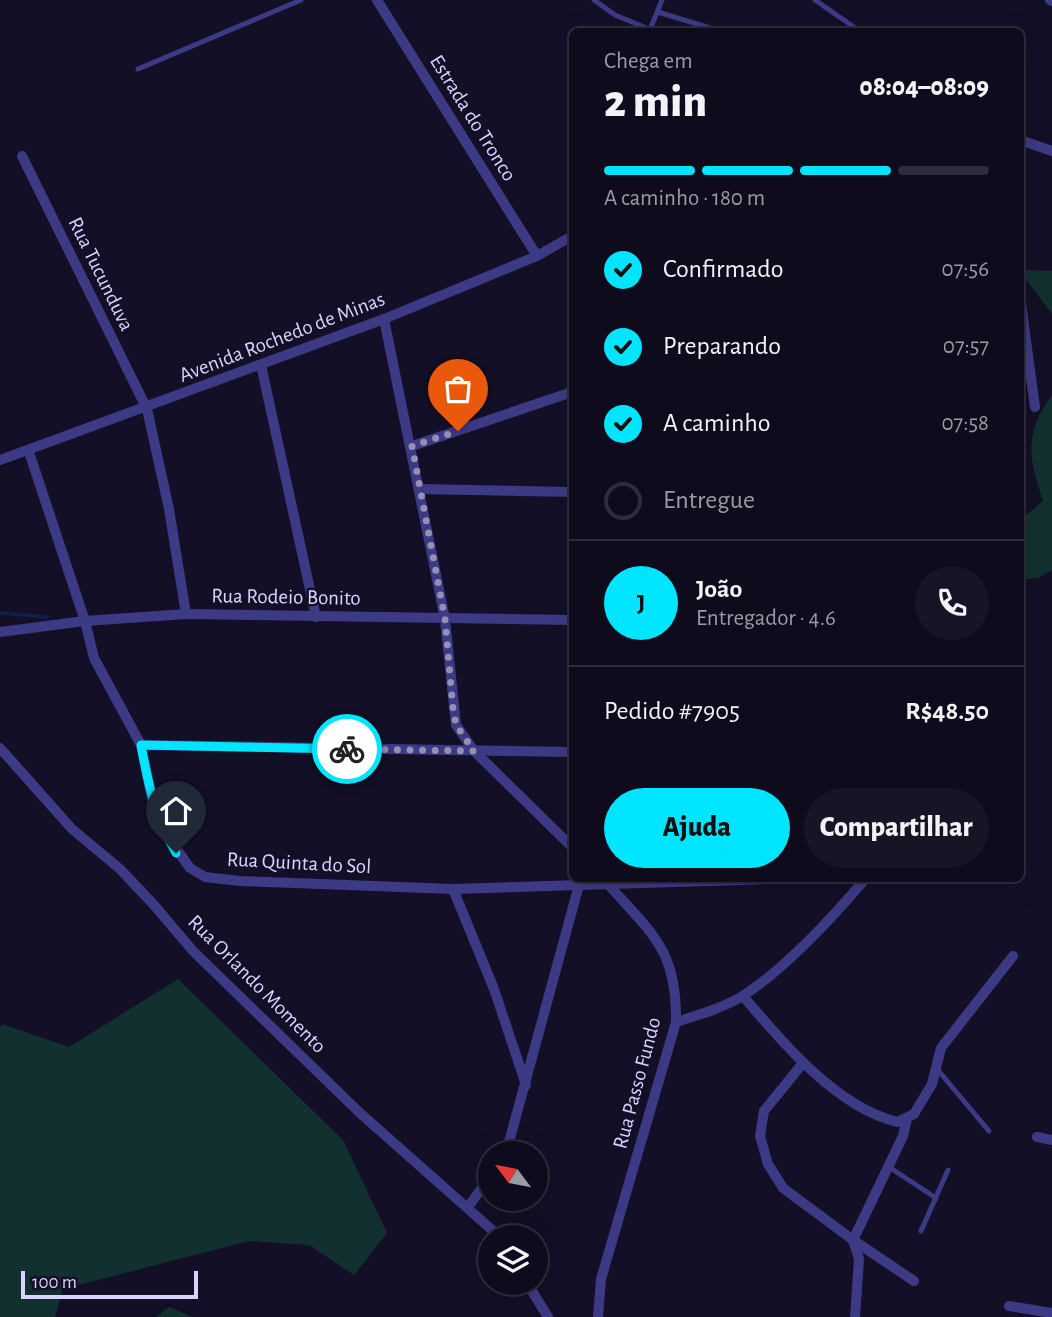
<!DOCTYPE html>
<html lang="pt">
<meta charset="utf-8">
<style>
:root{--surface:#0e0b1c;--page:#171425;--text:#f1f3f6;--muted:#9b9ba3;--line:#2e2b3b;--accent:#00e5ff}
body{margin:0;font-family:"Alegreya Sans",sans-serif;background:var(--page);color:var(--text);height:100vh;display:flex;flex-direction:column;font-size:26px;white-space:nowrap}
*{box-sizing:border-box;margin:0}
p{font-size:23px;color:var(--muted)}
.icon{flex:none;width:38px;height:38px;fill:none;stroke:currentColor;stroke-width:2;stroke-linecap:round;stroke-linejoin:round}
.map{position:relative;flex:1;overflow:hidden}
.drawer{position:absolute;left:569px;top:28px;width:455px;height:854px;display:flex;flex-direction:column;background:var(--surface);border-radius:10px;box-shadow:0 7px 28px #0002,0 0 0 2px var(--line)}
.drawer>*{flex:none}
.needle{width:46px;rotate:302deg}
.controls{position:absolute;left:478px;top:1141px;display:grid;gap:14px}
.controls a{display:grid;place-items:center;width:70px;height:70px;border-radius:50%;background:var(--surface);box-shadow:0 7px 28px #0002,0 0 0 2px var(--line);font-size:35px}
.scale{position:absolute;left:21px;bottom:18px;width:177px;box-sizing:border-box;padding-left:7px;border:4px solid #d9d4ff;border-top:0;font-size:19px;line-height:24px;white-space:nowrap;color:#d9d4ff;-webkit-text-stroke:5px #130f26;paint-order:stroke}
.pin{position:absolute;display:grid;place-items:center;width:60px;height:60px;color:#fff;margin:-72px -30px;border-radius:50% 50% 50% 0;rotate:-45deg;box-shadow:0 0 7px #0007}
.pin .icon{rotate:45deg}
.courier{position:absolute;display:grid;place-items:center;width:70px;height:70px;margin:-35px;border:5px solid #00e5ff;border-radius:50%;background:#fff;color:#222;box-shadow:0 2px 9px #0007}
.headline em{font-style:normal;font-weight:800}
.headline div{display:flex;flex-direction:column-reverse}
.headline{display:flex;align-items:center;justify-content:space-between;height:119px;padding:0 35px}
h1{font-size:46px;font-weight:800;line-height:52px}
.bar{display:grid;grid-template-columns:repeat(4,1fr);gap:10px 7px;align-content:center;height:84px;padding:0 35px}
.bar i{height:9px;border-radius:5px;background:var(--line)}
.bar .current{background:var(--accent)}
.bar p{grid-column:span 4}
.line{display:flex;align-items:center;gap:18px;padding:0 35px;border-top:2px solid var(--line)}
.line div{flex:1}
.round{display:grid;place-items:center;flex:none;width:74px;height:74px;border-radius:37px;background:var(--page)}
ol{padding:0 35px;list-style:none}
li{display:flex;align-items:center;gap:21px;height:77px}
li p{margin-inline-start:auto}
li .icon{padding:7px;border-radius:50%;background:var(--accent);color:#111;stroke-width:4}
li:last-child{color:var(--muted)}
li i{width:38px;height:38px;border:4px solid var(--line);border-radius:50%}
.cta{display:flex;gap:14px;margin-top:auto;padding:14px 35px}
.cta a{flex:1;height:80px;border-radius:42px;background:var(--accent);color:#111;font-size:28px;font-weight:800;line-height:80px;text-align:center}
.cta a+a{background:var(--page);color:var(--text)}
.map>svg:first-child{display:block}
.green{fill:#12302f}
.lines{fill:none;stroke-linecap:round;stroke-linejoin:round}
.stream{stroke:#0c2248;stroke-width:3.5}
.service{stroke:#3d3a85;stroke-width:5}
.minor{stroke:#3d3a85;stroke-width:10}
.done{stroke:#948fb3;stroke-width:7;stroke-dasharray:0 12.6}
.route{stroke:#00e5ff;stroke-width:9}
.labels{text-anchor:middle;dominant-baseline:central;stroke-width:5;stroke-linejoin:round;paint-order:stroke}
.street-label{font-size:21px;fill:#d9d4ff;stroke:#130f26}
</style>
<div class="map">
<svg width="1052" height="1317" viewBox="0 0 1052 1317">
<rect width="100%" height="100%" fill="#130f26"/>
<!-- green -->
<g class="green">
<path d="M1020,270L1052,271V314L1020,272Z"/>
<path d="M1052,395V570L1038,578L1020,580V520L1043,501C1029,459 1023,434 1052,395Z"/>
<path d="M178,979L343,1140L387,1233L354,1275L309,1245L249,1241L63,1289L55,1317H0V1026L2,1024L69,1047Z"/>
<path d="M169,1307L193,1317H156Z"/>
</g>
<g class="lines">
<!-- stream -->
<path class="stream" d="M0,613L47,617"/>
<!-- service -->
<g class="service">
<path d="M594,0L615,15L649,29"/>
<path d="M815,0L861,32"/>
<path d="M658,12L723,32"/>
<path d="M649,32L662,0"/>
<path d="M138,69L301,0"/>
<path d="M937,1069L989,1131"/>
<path d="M889,1167L936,1198"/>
<path d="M921,1231L948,1170"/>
</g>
<!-- minor -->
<g class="minor">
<path d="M377,0L537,256"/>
<path d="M1050,0L1052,1"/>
<path d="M1020,140L1052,151"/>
<path d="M22,156L147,409L169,509L186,614"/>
<path d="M1020,296L1035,407"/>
<path d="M384,319L445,619L456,725L474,751L572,847"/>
<path d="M261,365L316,617"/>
<path d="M412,446L572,392"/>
<path d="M29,452L85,621L94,658L141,745L152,799L163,830L190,868L205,877L240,881L453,889L802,878"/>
<path d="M0,460L384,319L537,256L572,236"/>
<path d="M420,489L572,492"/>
<path d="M0,632L85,621L186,614L572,620"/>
<path d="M141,745L572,752"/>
<path d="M0,748L72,829L120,869L154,905L193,951L360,1113L500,1237"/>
<path d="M453,889L494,989L526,1085"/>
<path d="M743,996C781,1041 836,1107 897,1122L914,1114L932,1084L941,1048L1013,956"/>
<path d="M676,1022C698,1015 720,1009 741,997C783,971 834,916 866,878"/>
<path d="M803,1063L764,1111L760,1136L768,1164L783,1188L853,1240L903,1136L907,1119"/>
<path d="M1037,1137L1052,1140"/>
<path d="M506,1153L579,885"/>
<path d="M468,1207L490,1177"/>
<path d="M527,1283L548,1317"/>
<path d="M1009,1306L1052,1313"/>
<path d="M598,1317L601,1279L676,1022C677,949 652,934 607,883"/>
<path d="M855,1317L859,1259L853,1240L914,1281"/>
</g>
</g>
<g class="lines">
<!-- done -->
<path class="done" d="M347,749L474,751L456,725L453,709L445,619L412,446L458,431"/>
<!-- route -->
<path class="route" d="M176,853C156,819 148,784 141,745L347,749"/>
</g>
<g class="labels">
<!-- street labels -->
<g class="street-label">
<text transform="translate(473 118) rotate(58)">Estrada do Tronco</text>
<text transform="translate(101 274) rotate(64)">Rua Tucunduva</text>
<text transform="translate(282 337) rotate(-21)">Avenida Rochedo de Minas</text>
<text transform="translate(286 597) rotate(1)">Rua Rodeio Bonito</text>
<text transform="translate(299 863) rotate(3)">Rua Quinta do Sol</text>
<text transform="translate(257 984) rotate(45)">Rua Orlando Momento</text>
<text transform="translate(637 1083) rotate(-75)">Rua Passo Fundo</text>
</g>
</g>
</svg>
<div class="controls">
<a><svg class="needle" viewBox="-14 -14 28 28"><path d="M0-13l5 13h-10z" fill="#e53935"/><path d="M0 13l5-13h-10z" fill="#9b9ba3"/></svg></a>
<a><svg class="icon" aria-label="layers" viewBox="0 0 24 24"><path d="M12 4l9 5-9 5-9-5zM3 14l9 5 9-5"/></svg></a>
</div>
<div class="scale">100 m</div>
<div class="pin" style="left:458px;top:431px;background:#ea580c"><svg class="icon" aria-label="bag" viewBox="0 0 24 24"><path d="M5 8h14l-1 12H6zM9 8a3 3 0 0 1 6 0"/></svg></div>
<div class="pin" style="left:176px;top:853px;background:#1f2937"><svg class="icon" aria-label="home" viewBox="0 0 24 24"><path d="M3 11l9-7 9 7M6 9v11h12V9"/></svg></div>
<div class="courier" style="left:347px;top:749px"><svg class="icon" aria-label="bike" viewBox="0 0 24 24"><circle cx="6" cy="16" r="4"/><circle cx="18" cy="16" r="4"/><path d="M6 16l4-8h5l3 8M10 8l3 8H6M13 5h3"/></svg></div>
<section class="drawer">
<div class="headline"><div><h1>2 min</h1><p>Chega em</p></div><em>08:04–08:09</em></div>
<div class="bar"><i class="current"></i><i class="current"></i><i class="current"></i><i></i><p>A caminho · 180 m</p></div>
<ol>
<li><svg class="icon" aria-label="check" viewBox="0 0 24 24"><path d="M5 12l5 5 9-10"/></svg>Confirmado<p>07:56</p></li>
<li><svg class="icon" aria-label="check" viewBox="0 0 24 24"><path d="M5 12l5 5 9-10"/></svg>Preparando<p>07:57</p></li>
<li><svg class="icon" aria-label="check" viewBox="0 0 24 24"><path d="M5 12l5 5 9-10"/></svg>A caminho<p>07:58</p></li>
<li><i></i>Entregue</li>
</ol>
<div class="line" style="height:126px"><b class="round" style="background:var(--accent);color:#111">J</b><div><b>João</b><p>Entregador · 4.6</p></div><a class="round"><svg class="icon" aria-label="phone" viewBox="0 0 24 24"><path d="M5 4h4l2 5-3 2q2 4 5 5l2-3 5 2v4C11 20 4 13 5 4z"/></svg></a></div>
<div class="line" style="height:91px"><div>Pedido #7905</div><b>R$48.50</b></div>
<div class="cta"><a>Ajuda</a><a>Compartilhar</a></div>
</section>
</div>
